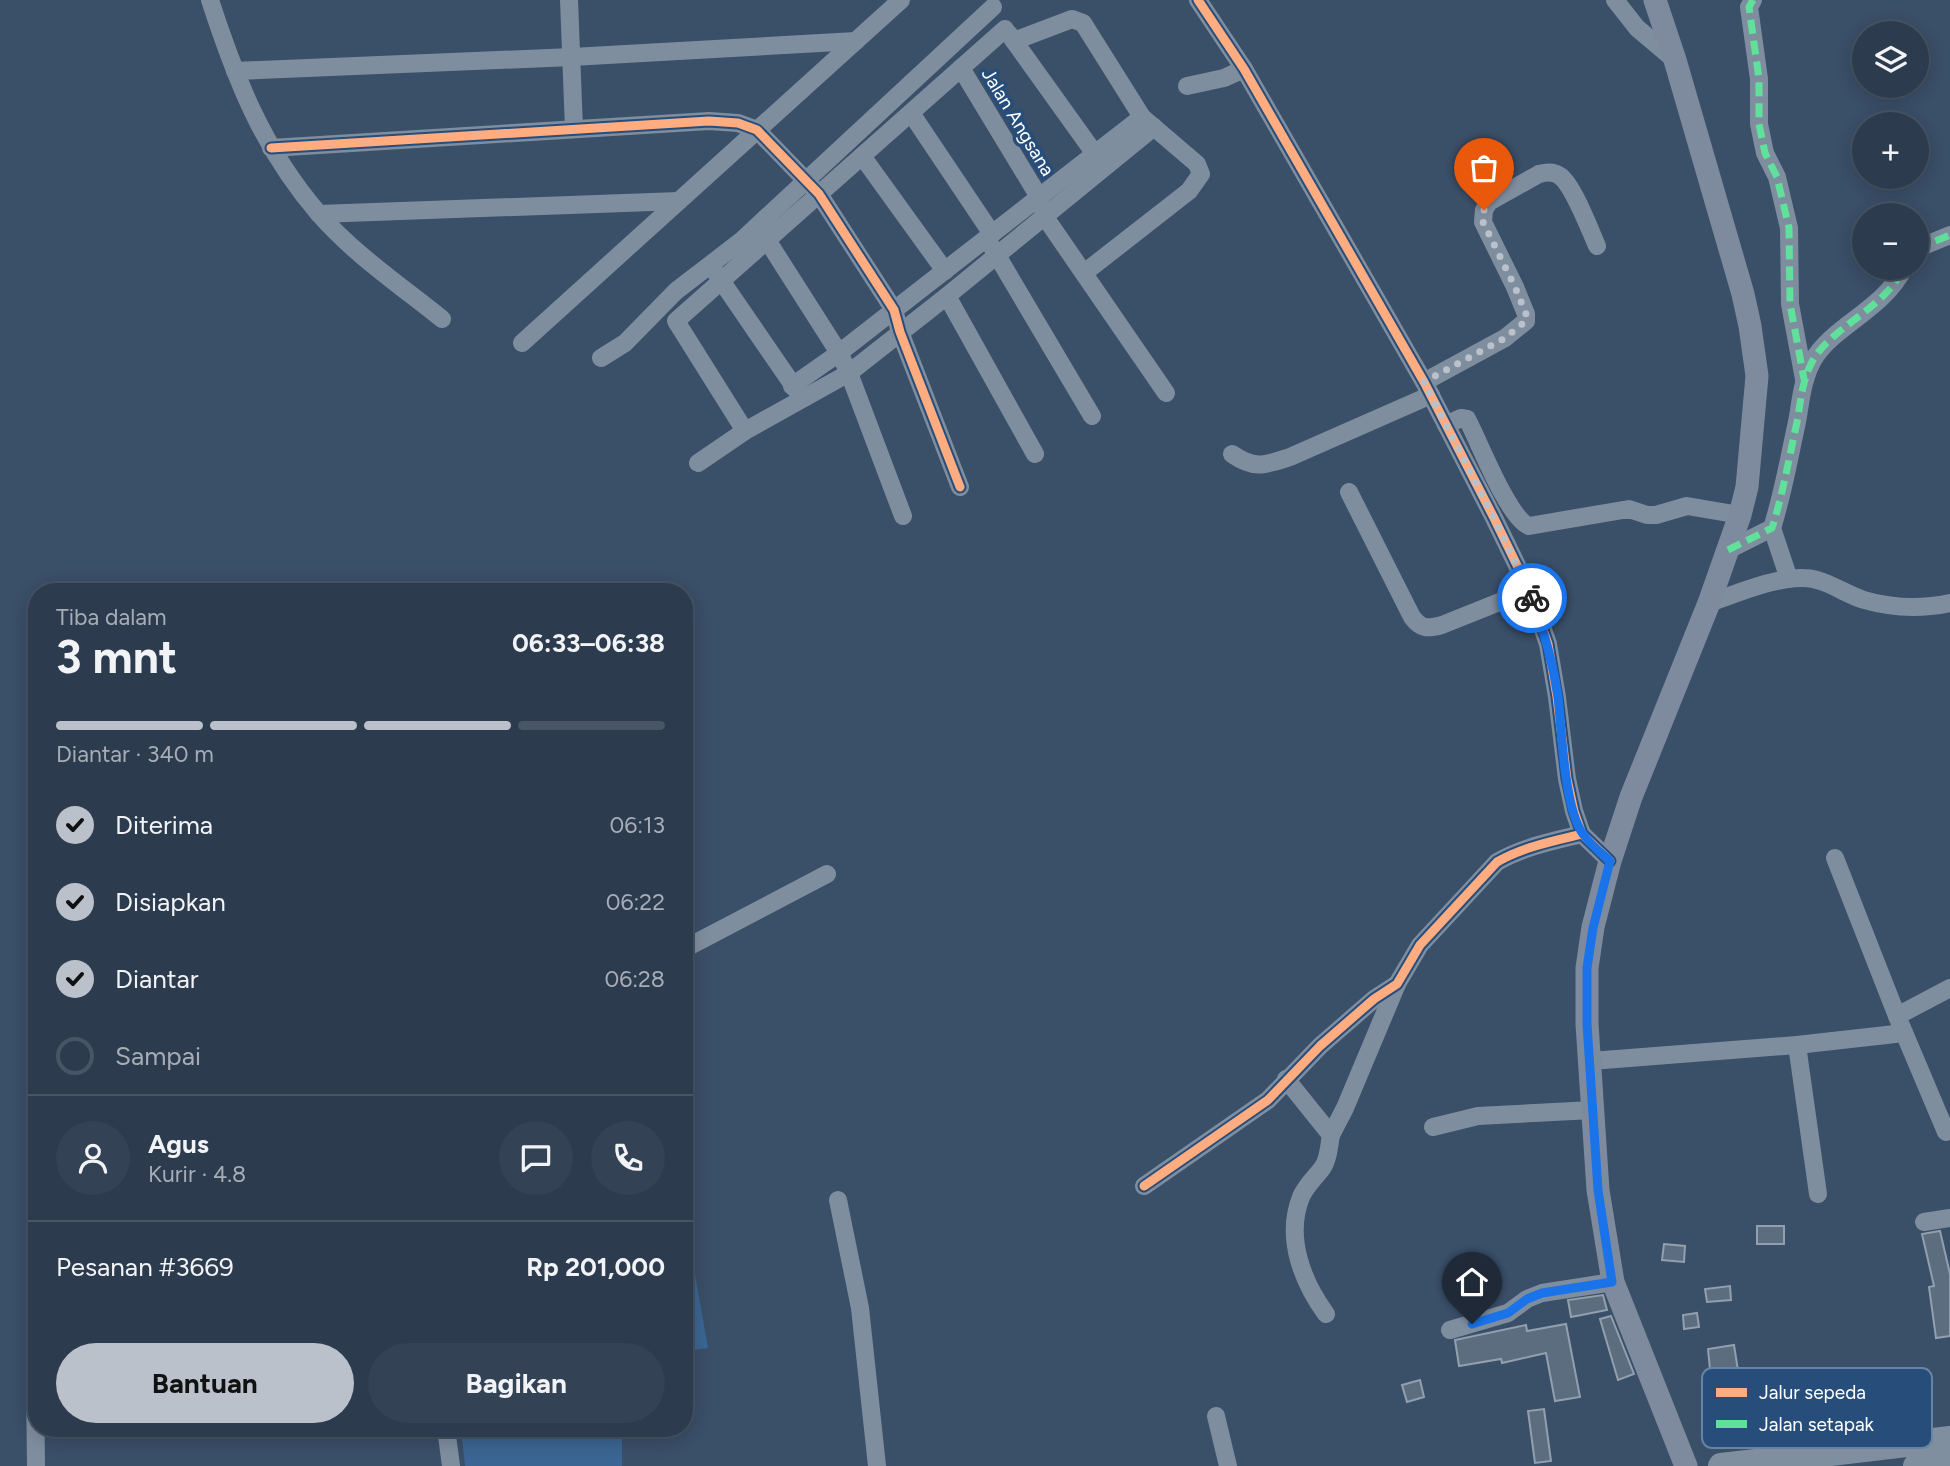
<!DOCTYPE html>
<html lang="id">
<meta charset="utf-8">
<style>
:root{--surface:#2c3b4e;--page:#344255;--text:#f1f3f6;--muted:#a6adb6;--line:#485566;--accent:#bac1ca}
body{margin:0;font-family:Figtree,sans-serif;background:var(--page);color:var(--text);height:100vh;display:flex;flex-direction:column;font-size:26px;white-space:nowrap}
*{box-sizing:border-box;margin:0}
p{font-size:23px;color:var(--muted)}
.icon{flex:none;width:38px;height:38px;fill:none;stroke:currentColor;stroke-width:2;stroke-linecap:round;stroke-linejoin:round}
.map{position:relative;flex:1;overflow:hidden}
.drawer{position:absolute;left:28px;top:583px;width:665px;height:854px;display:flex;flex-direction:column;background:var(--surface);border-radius:28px;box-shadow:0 4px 18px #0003,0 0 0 2px var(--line)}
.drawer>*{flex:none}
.controls{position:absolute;left:1852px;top:21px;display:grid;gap:14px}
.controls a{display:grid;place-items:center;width:77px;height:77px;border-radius:50%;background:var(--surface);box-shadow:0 4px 18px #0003,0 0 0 2px var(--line);font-size:35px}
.pin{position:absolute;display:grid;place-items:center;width:60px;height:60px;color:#fff;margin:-72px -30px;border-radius:50% 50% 50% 0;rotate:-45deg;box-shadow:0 0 7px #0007}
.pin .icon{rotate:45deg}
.courier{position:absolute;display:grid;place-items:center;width:70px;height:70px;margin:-35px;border:5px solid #1a73e8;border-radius:50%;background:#fff;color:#222;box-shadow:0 2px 9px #0007}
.head em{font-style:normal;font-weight:700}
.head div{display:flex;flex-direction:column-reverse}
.head{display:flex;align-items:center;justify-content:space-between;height:119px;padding:0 28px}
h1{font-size:46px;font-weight:700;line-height:52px}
.bar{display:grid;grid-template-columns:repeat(4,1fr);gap:10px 7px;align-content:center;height:84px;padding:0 28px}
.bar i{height:9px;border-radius:5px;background:var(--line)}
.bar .on{background:var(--accent)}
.bar p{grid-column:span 4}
.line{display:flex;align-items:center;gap:18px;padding:0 28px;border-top:2px solid var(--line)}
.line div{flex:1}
.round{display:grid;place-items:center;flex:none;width:74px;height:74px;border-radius:37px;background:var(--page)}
ol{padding:0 28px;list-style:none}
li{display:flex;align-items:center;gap:21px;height:77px}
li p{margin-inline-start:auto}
li .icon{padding:7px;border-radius:50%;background:var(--accent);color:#111;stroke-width:4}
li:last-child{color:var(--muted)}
li i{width:38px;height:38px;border:4px solid var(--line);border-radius:50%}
.primary-button{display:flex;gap:14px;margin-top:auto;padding:14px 28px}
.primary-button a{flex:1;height:80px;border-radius:42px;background:var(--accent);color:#111;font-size:28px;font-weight:700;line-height:80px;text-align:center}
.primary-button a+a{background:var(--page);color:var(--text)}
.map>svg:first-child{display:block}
.green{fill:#3b6592}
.building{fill:#5d6d80;stroke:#929fae;stroke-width:2}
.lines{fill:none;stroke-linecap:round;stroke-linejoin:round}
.minor{stroke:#7f8e9f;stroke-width:18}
.major{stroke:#7e8b9e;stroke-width:23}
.highway{stroke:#808f9f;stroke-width:26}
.quiet{stroke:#60e19b;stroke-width:7;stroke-dasharray:14 7;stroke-linecap:butt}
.cycleway-casing{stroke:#274e7b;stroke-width:13}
.cycleway{stroke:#ffac80;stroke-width:9}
.done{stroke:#bac1ca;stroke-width:7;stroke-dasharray:0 12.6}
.route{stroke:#1a73e8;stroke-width:9}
.labels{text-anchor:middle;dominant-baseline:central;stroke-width:7;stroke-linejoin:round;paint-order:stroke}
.street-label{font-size:19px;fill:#fff;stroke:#274e7b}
.key{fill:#274e7b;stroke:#6883a3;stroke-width:2}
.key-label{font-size:19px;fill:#fff}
</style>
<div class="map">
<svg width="1950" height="1466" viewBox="0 0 1950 1466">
<rect width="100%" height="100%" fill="#3a4f68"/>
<!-- green -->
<g class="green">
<path d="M693,1263L708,1348L684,1351V1264Z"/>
<path d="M461,1428H622V1466H465Z"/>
</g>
<!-- building -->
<g class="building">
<rect x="1757" y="1226" width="27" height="18"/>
<path d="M1940,1231L1950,1274V1336L1936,1338L1929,1287L1934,1286L1922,1234Z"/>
<path d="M1664,1244L1685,1246L1684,1262L1662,1260Z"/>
<path d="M1730,1286L1731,1300L1707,1302L1705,1289Z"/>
<path d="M1603,1295L1607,1310L1571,1317L1568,1300Z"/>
<path d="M1697,1313L1699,1327L1684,1329L1683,1315Z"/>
<path d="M1611,1316L1634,1374L1618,1380L1600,1319Z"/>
<path d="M1566,1324L1580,1397L1555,1401L1546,1353L1502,1363L1501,1359L1459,1366L1455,1340L1526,1325L1527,1331Z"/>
<path d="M1734,1345L1739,1377L1755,1376L1756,1395L1738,1396L1737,1386L1712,1390L1708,1349Z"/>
<path d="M1420,1380L1424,1397L1407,1402L1402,1385Z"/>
<path d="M1544,1409L1551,1461L1535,1463L1528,1411Z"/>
</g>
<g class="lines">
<!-- minor -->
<g class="minor">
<path d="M210,0C236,80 263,149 319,214C354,254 401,286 442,319"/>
<path d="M569,0L574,129"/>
<path d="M1198,0L1244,69L1424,382L1494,518L1529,590L1548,644L1557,697L1567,779L1574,811L1582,834L1610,861"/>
<path d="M1615,0L1637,28L1675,60"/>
<path d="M1753,0L1749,7L1759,79V124L1765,153L1777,177L1789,228L1790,304L1804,379"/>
<path d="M1009,34L1095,154"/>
<path d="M1014,41L1072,19L1083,23L1142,117L1197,164L1201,174L1189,191L1084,273"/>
<path d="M961,68L1039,197L1045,217L1166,393"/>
<path d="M235,71L572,57L856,41"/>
<path d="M1187,86L1224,78L1244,69"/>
<path d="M911,113L992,234"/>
<path d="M271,148L709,121L738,123L757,130L819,194L894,310L900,332L960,487"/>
<path d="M862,156L945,271"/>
<path d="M319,214L679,201"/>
<path d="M767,240L839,353L849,373L903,516"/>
<path d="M992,247L1092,416"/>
<path d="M1916,249L1950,235"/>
<path d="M716,273L799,394"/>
<path d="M947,296L1035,454"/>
<path d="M522,343L901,0"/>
<path d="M601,358L625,343L676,291L741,241L993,7"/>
<path d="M1424,382L1505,338L1526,321V314L1515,287L1483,222L1484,210L1489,202L1539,174C1546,172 1554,171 1560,176C1573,185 1590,230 1597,246"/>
<path d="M792,386L839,353L1142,117"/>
<path d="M1446,425L1461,418L1467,419C1479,441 1508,518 1529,526L1629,509L1647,515H1656L1687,506L1740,515"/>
<path d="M745,431L676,321L1005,29"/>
<path d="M1232,454C1255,470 1265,465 1290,457L1431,395"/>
<path d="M698,463L745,431L849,373L947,296L1154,127"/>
<path d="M1349,492L1412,617C1421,629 1427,629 1442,625L1529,590"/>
<path d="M1772,528L1789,579"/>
<path d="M1728,550L1772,528C1783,494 1789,458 1797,422C1801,400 1802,380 1813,360C1834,325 1883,310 1904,268"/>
<path d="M1709,603C1736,594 1775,577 1803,578C1825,578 1844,594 1864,600C1892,608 1922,609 1950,603"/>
<path d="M1835,858L1897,1016L1946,1132"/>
<path d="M684,949L827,874"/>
<path d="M1897,1016L1950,988"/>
<path d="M1797,1045L1818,1194"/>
<path d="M1591,1061L1797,1045L1904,1033"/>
<path d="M1286,1079L1331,1135C1329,1145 1329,1158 1323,1167C1316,1177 1306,1185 1301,1197C1285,1237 1302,1281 1326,1314"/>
<path d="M1433,1127L1478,1116L1593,1110"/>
<path d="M1331,1135L1345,1108L1397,984"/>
<path d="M1144,1186L1268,1100L1320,1046L1374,999L1397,984L1420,945L1497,862C1523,847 1553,841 1582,834"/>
<path d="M838,1200L860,1308L877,1466"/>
<path d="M1924,1222L1950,1218"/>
<path d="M1450,1330L1508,1313L1527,1299L1542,1293L1613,1282"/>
<path d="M35,1378L36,1466"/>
<path d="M1887,1394L1898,1445"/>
<path d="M1216,1416L1228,1466"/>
<path d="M446,1428L451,1466"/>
</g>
<!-- major -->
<path class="major" d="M1655,0L1675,60L1743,294L1750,326L1757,376L1747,487L1740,515L1709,603L1631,797L1610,861L1593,927L1587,968V1024L1598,1190L1613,1282L1686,1466"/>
<!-- highway -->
<g class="highway">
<path d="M1721,1466L1950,1439"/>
<path d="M1916,1466L1950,1462"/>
</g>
<!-- quiet -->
<g class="quiet">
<path d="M1753,0L1749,7L1759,79V124L1765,153L1777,177L1789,228L1790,304L1804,379"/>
<path d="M1916,249L1950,235"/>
<path d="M1728,550L1772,528C1783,494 1789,458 1797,422C1801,400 1802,380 1813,360C1834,325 1883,310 1904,268"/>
</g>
<!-- cycleway casing -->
<g class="cycleway-casing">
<g id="cycleway">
<path d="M1198,0L1244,69L1424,382L1494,518L1529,590L1548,644L1557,697L1567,779L1574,811L1582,834L1610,861"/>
<path d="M271,148L709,121L738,123L757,130L819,194L894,310L900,332L960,487"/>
<path d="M1144,1186L1268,1100L1320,1046L1374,999L1397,984L1420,945L1497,862C1523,847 1553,841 1582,834"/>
</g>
</g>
<!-- cycleway -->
<use href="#cycleway" class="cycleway"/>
</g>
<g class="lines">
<!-- done -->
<path class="done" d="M1484,210L1483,222L1515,287L1526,314V321L1505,338L1424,382L1494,518L1532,598"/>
<!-- route -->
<path class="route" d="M1472,1324L1508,1313L1527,1299L1542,1293L1612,1282L1598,1190L1587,1024V968L1593,928L1610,861C1601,853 1590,844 1583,834C1564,808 1562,732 1558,697C1553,663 1544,631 1532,598"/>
</g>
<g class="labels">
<!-- street labels -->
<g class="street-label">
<text transform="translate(1018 122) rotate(59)">Jalan Angsana</text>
</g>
</g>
<!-- legend -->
<rect x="1702" y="1368" width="230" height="80" rx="10" class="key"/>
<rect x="1716" y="1388" width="31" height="9" fill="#ffac80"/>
<rect x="1716" y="1420" width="31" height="8" fill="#60e19b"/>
<g class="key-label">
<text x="1759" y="1399">Jalur sepeda</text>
<text x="1759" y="1431">Jalan setapak</text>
</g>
</svg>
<div class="controls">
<a><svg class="icon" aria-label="layers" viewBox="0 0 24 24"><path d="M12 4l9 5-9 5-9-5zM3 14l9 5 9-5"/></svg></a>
<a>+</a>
<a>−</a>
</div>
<div class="pin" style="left:1484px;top:210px;background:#ea580c"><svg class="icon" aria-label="bag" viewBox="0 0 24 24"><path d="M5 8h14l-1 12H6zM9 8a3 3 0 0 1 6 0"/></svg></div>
<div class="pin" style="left:1472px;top:1324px;background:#1f2937"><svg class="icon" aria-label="home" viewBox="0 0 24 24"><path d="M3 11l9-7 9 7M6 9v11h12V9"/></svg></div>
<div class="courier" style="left:1532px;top:598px"><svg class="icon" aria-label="bike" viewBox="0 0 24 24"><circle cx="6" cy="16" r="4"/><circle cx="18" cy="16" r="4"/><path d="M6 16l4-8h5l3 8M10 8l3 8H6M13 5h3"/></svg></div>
<section class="drawer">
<div class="head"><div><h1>3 mnt</h1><p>Tiba dalam</p></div><em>06:33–06:38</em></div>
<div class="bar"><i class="on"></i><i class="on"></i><i class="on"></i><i></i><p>Diantar · 340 m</p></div>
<ol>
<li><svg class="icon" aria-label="check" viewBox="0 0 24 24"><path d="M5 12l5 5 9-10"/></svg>Diterima<p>06:13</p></li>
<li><svg class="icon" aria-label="check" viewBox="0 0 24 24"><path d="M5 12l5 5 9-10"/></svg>Disiapkan<p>06:22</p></li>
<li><svg class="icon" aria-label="check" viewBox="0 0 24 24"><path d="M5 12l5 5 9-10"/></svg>Diantar<p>06:28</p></li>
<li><i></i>Sampai</li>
</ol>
<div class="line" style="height:126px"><a class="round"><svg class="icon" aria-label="person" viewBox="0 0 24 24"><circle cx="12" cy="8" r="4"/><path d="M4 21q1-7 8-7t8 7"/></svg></a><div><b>Agus</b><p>Kurir · 4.8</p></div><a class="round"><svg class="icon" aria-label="chat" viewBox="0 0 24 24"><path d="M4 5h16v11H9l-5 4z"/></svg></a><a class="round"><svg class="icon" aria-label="phone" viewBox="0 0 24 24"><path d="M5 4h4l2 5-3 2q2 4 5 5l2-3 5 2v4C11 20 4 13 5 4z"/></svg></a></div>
<div class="line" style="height:91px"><div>Pesanan #3669</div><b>Rp 201,000</b></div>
<div class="primary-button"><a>Bantuan</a><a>Bagikan</a></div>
</section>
</div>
